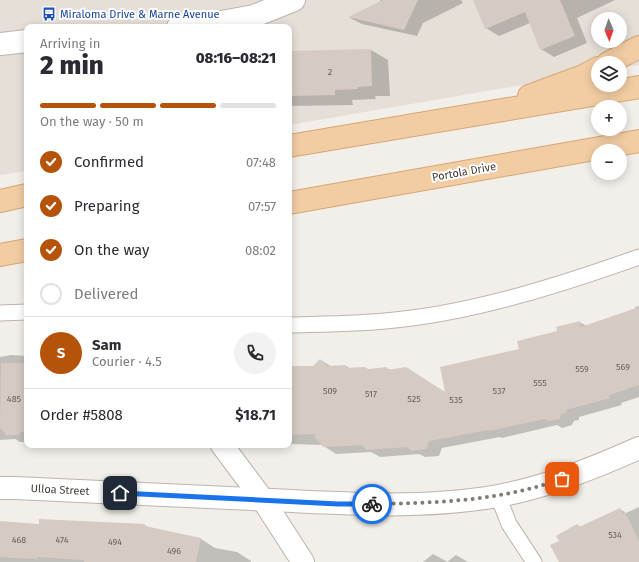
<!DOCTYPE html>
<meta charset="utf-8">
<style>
:root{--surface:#fff;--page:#f2f2f3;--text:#2b2b33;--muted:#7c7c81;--line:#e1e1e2;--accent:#b45309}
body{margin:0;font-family:"Fira Sans",sans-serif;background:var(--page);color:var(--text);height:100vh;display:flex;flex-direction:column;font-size:15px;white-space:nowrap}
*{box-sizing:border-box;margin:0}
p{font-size:13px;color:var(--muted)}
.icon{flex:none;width:22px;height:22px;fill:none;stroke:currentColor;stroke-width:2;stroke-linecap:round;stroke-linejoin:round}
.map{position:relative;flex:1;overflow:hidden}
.drawer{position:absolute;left:24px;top:24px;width:268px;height:424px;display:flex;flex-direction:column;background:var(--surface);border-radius:8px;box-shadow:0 2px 10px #0003}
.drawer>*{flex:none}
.needle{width:26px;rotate:178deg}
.tools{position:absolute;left:591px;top:12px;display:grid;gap:8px}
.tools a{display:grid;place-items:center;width:36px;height:36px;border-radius:50%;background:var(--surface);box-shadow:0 2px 10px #0003;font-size:20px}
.pin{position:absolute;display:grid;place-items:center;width:34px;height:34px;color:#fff;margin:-17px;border-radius:8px;box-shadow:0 2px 6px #0006}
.courier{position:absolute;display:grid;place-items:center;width:40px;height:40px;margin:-20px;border:3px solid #1a73e8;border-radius:50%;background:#fff;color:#222;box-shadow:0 1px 5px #0007}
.overview em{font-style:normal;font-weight:800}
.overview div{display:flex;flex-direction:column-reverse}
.overview{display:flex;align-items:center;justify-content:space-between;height:68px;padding:0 16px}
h1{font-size:26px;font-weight:800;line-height:30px}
.bar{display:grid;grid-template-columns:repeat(4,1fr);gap:6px 4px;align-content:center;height:48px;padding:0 16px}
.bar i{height:5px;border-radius:3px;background:var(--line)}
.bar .on{background:var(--accent)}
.bar p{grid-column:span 4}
.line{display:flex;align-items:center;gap:10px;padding:0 16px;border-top:1px solid var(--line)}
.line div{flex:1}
.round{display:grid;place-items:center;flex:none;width:42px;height:42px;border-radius:21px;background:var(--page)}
ol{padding:0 16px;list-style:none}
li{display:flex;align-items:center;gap:12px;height:44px}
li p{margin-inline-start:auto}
li .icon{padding:4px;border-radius:50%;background:var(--accent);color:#fff;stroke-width:4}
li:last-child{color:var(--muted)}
li i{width:22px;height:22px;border:2px solid var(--line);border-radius:50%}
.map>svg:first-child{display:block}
.residential{fill:#e6dfd8;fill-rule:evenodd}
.shadow{fill:#0003}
.building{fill:#d6cbc3}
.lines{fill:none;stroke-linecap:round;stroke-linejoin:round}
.service-casing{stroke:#bdb4ad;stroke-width:17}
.minor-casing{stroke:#bdb4ad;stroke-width:24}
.tertiary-casing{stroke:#bdb4ad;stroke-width:24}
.primary-casing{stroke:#d5a774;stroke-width:24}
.service{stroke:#fff;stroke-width:15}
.minor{stroke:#fff;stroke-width:22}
.tertiary{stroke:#fff;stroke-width:22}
.primary{stroke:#f2cda3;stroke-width:22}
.done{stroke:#827c76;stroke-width:4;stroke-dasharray:0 7.2}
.route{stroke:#1a73e8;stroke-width:5}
.labels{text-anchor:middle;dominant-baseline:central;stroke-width:4;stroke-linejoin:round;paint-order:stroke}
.number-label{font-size:9px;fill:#69615b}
.transit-label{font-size:11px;fill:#164399;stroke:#fff;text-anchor:start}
.street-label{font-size:11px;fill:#453e38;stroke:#fff}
</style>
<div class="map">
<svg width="639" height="562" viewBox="0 0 639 562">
<rect width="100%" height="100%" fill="#f2eee9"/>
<!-- residential -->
<path class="residential" d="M0,0H639V65L289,125V27H27V171L0,175ZM598,19H620V41H598Z"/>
<!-- shadow -->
<g class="shadow">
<path d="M380,0H461L463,3L423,23L417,36L362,24L350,18L381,2Z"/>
<path d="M475,0H615L577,18L587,43L554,57L541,49L530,23L499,36L486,28Z"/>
<path d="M371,50L388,60L390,96H375L376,99L352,100L353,105L289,106V52Z"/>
<path d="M639,306V397L621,403L622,405L579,417V420L574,421L572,425L562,428L557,425L502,438L500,437L442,448L439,456L425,457L419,454L380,457L371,452L336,454L322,445L289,444V367H314L321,360L332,367L346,366L351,369L369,370L386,368L446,393L520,350L579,322L587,326L636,309L635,307Z"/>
<path d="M11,355L27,356V442H20L15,439L0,440V357Z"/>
<path d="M110,445H153V448Z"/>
<path d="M639,507V562H560V541L577,525L581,527L620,509L626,513Z"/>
<path d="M0,522L39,525H144L151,529L201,539L215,548L237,552L251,561V562H0Z"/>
<path d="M433,554L446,561L447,562H423Z"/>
<path d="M456,555L468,562H447Z"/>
</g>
<!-- building -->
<g class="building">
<path d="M383,0H418L404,30L348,17Z"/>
<path d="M473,0H560L575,36L540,50L525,12L485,29Z"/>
<path d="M371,49L372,86L358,87V89L335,90V95L289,96V51Z"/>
<path d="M639,307V385L609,395L610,398L566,410L567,413L561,414L560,419L549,421L544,419L489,431L488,430L429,441L426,449L411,451L408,447L367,450L362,445L323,447L315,437V434L289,435V366H313L320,359L327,366L346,365V368L365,367L368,369L387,367V370L406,367L445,392L440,367L519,349L517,341L557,331L556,327L580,321L581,327Z"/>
<path d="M1,363H27V432H21L19,435H6L0,427Z"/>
<path d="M620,508L623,514L625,512L639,541V562H559L550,545L559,541L556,536L577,524L579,527Z"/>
<path d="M39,519L145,524V526L201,538L196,562H84V560L37,557V559L0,557V521L39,524Z"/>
</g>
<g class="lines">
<!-- service casing -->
<g class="service-casing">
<g id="service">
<path d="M0,313L27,312"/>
<path d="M289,325C324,324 360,324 395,320C476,312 563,284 639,257"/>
<path d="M498,496L509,524L534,562"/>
</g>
</g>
<!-- minor casing -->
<g class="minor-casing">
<g id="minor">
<path d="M222,445L263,500L303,562"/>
<path d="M0,488H15C100,492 186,496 272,500C347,504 423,509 498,496C547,487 594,468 639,448"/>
</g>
</g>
<!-- tertiary casing -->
<g class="tertiary-casing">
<g id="tertiary">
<path d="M178,27L205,25L254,16L294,0"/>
<path d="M0,44L27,41"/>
</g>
</g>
<!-- primary casing -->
<g class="primary-casing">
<g id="primary">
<path d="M608,63L639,47"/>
<path d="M529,96L583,76L598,68"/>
<path d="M289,146L639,87"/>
<path d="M0,201L27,195"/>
<path d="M289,203L639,141"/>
<path d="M0,255L27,250"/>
</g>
</g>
<!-- service -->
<use href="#service" class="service"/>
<!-- minor -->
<use href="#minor" class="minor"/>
<!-- tertiary -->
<use href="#tertiary" class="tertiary"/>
<!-- primary -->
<use href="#primary" class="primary"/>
</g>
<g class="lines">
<!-- done -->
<path class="done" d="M372,504C437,503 500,501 562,479"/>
<!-- route -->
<path class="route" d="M120,493L338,504H372"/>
</g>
<!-- icons -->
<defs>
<g id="bus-bare" transform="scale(1.08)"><path d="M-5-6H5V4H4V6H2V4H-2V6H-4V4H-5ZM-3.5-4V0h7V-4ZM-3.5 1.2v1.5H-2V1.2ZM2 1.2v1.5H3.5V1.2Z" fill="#1a4fb4" stroke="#fff" stroke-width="2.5" paint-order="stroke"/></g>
</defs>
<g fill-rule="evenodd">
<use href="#bus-bare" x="49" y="14"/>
</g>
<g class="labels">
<!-- number labels -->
<g class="number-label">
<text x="330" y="72">2</text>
<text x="623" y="367">569</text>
<text x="582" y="369">559</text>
<text x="540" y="383">555</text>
<text x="330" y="391">509</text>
<text x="499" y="391">537</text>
<text x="371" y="394">517</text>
<text x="14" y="399">485</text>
<text x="414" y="399">525</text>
<text x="456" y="400">535</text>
<text x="615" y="535">534</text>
<text x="19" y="540">468</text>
<text x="62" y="540">474</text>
<text x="115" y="542">494</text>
<text x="174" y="551">496</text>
</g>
<!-- transit labels -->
<g class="transit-label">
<text x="60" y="14">Miraloma Drive &amp; Marne Avenue</text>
</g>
<!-- street labels -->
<g class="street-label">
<text transform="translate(464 172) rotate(-10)">Portola Drive</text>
<text transform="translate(60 490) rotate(3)">Ulloa Street</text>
</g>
</g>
</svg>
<div class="tools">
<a><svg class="needle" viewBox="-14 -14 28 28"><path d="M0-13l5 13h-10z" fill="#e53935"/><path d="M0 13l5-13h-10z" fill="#7c7c81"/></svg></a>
<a><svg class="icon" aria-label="layers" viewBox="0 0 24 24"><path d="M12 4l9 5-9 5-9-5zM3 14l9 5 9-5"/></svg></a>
<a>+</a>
<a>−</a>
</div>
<div class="pin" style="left:562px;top:479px;background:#ea580c"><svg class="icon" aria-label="bag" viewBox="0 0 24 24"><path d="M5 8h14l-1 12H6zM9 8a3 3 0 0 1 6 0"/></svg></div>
<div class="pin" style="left:120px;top:493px;background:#1f2937"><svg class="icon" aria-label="home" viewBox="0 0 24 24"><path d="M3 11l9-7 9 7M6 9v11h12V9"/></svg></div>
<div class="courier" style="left:372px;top:504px"><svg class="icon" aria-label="bike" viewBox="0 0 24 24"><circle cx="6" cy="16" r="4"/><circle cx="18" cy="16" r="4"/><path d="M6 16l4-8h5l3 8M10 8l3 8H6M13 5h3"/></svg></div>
<section class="drawer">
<div class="overview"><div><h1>2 min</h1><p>Arriving in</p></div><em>08:16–08:21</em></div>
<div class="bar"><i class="on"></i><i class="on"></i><i class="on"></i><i></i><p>On the way · 50 m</p></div>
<ol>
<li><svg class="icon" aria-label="check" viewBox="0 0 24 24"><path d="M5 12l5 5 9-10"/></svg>Confirmed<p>07:48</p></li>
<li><svg class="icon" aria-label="check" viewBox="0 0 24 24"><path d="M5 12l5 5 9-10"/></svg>Preparing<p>07:57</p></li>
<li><svg class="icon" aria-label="check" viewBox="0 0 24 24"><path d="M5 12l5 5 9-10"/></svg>On the way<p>08:02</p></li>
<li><i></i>Delivered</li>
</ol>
<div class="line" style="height:72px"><b class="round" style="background:var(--accent);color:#fff">S</b><div><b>Sam</b><p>Courier · 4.5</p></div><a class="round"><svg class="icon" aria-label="phone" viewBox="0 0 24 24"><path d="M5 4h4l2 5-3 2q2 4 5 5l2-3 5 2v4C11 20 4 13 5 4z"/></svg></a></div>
<div class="line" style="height:52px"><div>Order #5808</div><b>$18.71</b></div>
</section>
</div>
